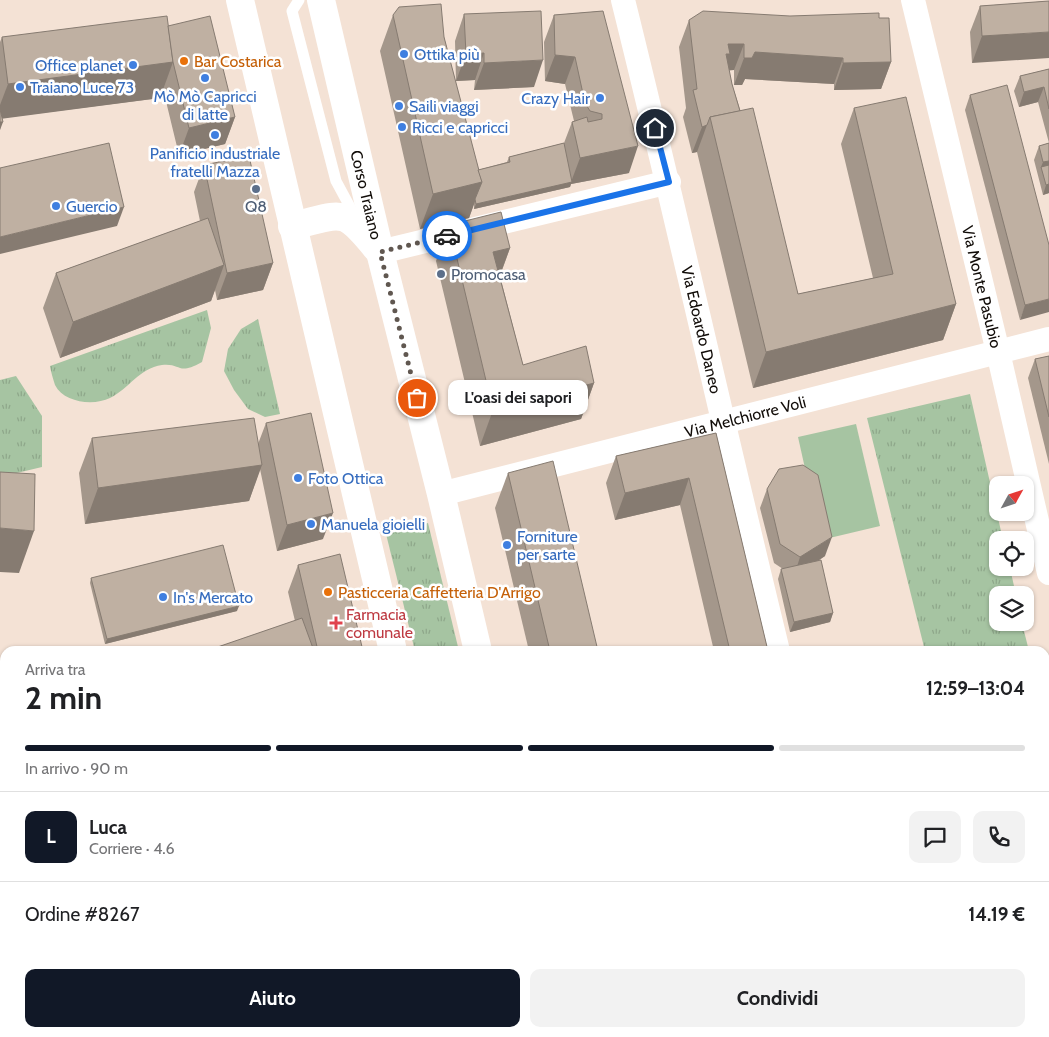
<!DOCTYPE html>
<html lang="it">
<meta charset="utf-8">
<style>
:root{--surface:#fff;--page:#f2f2f2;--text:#202124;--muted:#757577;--line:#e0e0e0;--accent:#111827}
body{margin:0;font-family:Cabin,sans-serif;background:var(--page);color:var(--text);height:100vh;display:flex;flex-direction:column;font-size:19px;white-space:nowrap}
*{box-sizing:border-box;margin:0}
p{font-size:16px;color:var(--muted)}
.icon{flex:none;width:28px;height:28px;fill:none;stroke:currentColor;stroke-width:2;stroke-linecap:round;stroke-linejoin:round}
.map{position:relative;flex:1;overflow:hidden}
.details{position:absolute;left:0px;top:646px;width:1050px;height:391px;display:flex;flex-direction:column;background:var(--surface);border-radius:15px 15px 0 0;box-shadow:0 1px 4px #0004}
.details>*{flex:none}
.needle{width:32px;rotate:50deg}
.fabs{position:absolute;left:989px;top:476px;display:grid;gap:10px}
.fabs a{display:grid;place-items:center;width:45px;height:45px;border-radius:10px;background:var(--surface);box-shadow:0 1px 4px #0004;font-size:25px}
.pin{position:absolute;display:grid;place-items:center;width:42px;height:42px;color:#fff;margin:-21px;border:2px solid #fff;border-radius:50%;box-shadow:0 1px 5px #0007}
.courier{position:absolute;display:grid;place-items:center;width:50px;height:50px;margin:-25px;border:4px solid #1a73e8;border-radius:50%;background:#fff;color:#222;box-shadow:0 1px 6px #0007}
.bubble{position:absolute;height:35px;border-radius:10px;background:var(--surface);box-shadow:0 1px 4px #0004;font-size:16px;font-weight:700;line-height:35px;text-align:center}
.overview em{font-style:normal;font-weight:700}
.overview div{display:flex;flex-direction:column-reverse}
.overview{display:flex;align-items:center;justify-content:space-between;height:85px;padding:0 25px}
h1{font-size:32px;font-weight:700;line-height:38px}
.bar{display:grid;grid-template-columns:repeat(4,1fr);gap:8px 5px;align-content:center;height:60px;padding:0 25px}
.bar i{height:6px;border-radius:4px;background:var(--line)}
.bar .selected{background:var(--accent)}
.bar p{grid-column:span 4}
.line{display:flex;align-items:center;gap:12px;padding:0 25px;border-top:1px solid var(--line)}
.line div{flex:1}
.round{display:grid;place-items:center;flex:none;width:52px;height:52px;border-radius:10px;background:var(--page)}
.cta{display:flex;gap:10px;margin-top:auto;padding:10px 25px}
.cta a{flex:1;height:58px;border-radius:10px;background:var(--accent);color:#fff;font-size:20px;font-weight:700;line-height:58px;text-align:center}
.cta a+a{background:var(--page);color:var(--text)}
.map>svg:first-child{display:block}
.grass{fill:url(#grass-tufts)}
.pitch{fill:#a6c4a2}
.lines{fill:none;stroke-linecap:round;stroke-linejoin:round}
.service{stroke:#fff;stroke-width:11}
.minor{stroke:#fff;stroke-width:24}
.secondary{stroke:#fff;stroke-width:28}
.wall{fill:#a4978b}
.shaded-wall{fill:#867b71}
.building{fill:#bfb0a2;stroke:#867b71}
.done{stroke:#605750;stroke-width:5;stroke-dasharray:0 9}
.route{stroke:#1a73e8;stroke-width:6}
.shop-dot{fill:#3f7fe0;stroke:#fff;stroke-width:2}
.food-dot{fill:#e8710a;stroke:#fff;stroke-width:2}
.service-dot{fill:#5c6f8a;stroke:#fff;stroke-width:2}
.health-dot{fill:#e0444e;stroke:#fff;stroke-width:2}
.labels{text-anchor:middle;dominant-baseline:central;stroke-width:5;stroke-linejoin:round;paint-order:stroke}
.shop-label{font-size:16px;fill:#366cbe;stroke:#fff;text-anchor:start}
.food-label{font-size:16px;fill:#c56008;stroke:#fff;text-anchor:start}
.street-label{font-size:16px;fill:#110c08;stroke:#fff}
.service-label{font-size:16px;fill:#4e5e75;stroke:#fff}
.health-label{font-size:16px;fill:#be3a42;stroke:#fff;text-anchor:start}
</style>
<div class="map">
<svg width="1049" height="1037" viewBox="0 0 1049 1037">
<defs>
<pattern id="grass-tufts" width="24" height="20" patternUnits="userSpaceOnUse" patternTransform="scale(1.25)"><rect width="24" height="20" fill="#a6c4a2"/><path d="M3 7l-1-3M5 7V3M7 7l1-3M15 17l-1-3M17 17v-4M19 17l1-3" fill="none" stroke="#8ea78a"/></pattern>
</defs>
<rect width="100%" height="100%" fill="#f4e2d5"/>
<!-- grass -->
<g class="grass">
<path d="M207,310L211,328L202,362C177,376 182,363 162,365C139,368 129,389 110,398C94,406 64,403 55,385C53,379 51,372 50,366Z"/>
<path d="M258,319L280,414L265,417L248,409L234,390L224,371L228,349L241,329Z"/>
<path d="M16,376L42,416V467L0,477V380Z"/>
<path d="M970,394L1003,540H998V568H1010L1016,595H998V622L1022,623L1029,651H925L867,418Z"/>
<path d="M428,523L459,651H415L386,534Z"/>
<path d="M1049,793V1037H636L635,1033L1045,1032V794Z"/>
</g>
<!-- pitch -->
<path class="pitch" d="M856,424L880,526L821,540L798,437Z"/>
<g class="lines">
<!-- service -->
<g class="service">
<path d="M299,0L292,11L336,181L356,218"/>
<path d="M508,1032L511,1037"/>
</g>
<!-- minor -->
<g class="minor">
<path id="s1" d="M623,0C677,217 725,435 778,651"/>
<path id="s2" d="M913,0L998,352L1049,573"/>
<path d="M380,252L669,182"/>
<path id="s3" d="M441,494L1049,339"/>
<path d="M1045,749H1049"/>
<path d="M0,1030L1,1037"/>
</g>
<!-- secondary -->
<g class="secondary">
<path d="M240,0L393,651"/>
<path id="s4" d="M321,0L380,252L441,494L478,651"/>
<path d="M292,226C344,214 342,206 377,249"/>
<path d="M485,1032L486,1037"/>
<path d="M567,1032L568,1037"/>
</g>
</g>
<!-- wall -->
<g class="wall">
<path d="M1049,1L972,63L970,32L980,6Z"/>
<path d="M603,11L629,173L571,184L570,187L474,209V204L469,218L420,229L380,51L393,15L444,37L478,170L507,162L509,157L564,143L572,122L574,121L565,84L545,81L544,42L554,15Z"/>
<path d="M464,14L534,87L474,90L475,80L456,81L455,41Z"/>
<path d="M790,16L879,18L891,62L881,89L834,90V84L745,79L742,85H734V70H729L732,84L798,294L873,278L841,144L854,108L956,304L943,340L753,388L697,152L692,153L683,117L686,108L679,47L689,20Z"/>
<path d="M168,26L235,117L225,144L179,155L163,89L160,98L2,118L0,130V42L2,37Z"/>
<path d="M1049,69V193L1043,195L1034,160L1039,146L1049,143L1038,102L1019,107L1014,91L1020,76Z"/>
<path d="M970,95L1049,245L1020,320L965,110Z"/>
<path d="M204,165L273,263L263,290L217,300L215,290L211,301L60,358L43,308L56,273L200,221L194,192Z"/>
<path d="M449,225L510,248L500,276L523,365L594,383L581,419L480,446L436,261Z"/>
<path d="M1049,356V464L1028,378L1035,359Z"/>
<path d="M266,423L323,539L277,551L260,469L249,501L85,524L79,473L92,438L258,444Z"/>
<path d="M716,433L768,651H714L680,505L615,520L606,483L616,456Z"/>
<path d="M508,473L598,651H529L495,508Z"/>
<path d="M767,489L825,556L818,561L833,613L830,622L790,632L778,579L781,569H783L774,563L760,508Z"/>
<path d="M298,565L363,651H206L295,621L288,592Z"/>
<path d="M91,578L237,611L105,644L90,583Z"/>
<path d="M5,930V944L2,938Z"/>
<path d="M25,1032H94L95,1037H26Z"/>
<path d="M389,1032H462L463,1037H390Z"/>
</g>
<!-- shaded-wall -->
<g class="shaded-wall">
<path d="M1049,32V58L972,63L982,36Z"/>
<path d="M728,44H744L734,70L724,71Z"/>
<path d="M755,52L843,58L834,84L745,79L742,85H734L744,58Z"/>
<path d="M484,53L475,80L456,81L466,54Z"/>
<path d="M555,55L575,57L565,84L545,81Z"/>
<path d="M543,60L534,87L474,90L484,63Z"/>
<path d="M173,62L160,98L0,119V105L8,84Z"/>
<path d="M891,62L881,89L834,90L843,63Z"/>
<path d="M1044,87L1038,102L1019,107L1024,92Z"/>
<path d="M235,117L225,144L179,155L189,128Z"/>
<path d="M0,122H3L0,130Z"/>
<path d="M707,125L697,152L692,153L702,127Z"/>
<path d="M638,146L629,173L571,184L570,187L474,209L476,204L571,182L580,158Z"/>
<path d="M1049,161V174L1041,167L1043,162Z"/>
<path d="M482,182L469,218L420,229L433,194Z"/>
<path d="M1049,184V193L1043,195L1046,185Z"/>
<path d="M124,207L117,226L0,254V237Z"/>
<path d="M510,248L497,283L493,252Z"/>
<path d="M273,263L263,290L217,300L227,273Z"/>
<path d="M224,265L211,301L60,358L73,322Z"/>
<path d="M1049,299V312L1020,320L1025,305Z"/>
<path d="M956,304L943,340L753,388L766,352Z"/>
<path d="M594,383L581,419L480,446L493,410Z"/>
<path d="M262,465L249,501L85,524L98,488Z"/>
<path d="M689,478L680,505L615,520L625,493Z"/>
<path d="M333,513L323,539L277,551L287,525Z"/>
<path d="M0,528L34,531L19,573L0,572Z"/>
<path d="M832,537L825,556L794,576L800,557Z"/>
<path d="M239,606L237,611L105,644L107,639Z"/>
<path d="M833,613L830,622L790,632L794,622Z"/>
<path d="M0,721L5,722V763L4,766H0Z"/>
</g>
<!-- building -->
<g class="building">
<path d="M1049,1V32L982,36L980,6Z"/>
<path d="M441,4L444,37L482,182L433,194L393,15L399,7Z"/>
<path d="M541,11L543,60L484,63V53L466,54L464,14Z"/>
<path d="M603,11L638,146L580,158L572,122L587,117L588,122L602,119V114L590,111L585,103L575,57L555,55L554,15Z"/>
<path d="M703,11L790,16L879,13V18H889L891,62L843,63V58L755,52L752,58H744V44H728L730,54H726L732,84L740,111L710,117L707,125L702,127L693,90L697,89L689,20Z"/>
<path d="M167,16L173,62L8,84L2,37Z"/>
<path d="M210,16L235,117L189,128L173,62L168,26Z"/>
<path d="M1049,69V109L1044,87L1024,92L1020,76Z"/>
<path d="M1007,85L1049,245V299L1025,305L970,95Z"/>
<path d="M906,97L956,304L766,352L710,117L753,108L798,294L893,274L854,108Z"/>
<path d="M0,109L3,122H0Z"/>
<path d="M109,143L124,207L0,237V168Z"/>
<path d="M564,143L572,182L476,204L475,199L482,182L478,170L510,162L509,157Z"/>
<path d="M1049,143V161L1043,162L1039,146Z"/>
<path d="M249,156L273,263L227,273L204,165Z"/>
<path d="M1049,165V184L1046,185L1041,167Z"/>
<path d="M501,212L510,248L493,252L523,365L586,346L594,383L493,410L449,225Z"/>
<path d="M208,218L224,265L73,322L56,273Z"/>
<path d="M1049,356V417L1035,359Z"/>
<path d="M311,413L333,513L287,525L266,423Z"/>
<path d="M254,418L262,465L98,488L92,438Z"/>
<path d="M716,433L768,651H730L689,478L625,493L616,456Z"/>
<path d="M553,461L598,651H550L508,473Z"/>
<path d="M803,465L818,475L832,537L800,557L780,544L767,489L779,469Z"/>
<path d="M0,472L35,474L34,531L0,528Z"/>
<path d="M223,545L239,606L107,639L91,578Z"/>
<path d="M340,554L363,651H318L298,565Z"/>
<path d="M821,560L833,613L794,622L781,569Z"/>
<path d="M302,618L314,651H206Z"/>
<path d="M70,647L72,651H62Z"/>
<path d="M0,666H5V722L0,721Z"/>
<path d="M41,1032H94L95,1037H42Z"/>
<path d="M136,1032H203L204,1037H133Z"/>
<path d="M410,1032H462L463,1037H411Z"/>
</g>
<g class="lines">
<!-- done -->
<path class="done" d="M417,398L380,252L447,236"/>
<!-- route -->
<path class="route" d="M447,236L669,182L655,128"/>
</g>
<!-- markers -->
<g class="shop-dot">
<circle cx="404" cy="54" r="5"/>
<circle cx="133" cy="65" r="5"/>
<circle cx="205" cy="78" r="5"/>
<circle cx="20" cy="87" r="5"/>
<circle cx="600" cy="98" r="5"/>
<circle cx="399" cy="106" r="5"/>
<circle cx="402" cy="127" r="5"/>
<circle cx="215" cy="135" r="5"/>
<circle cx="56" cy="206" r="5"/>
<circle cx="298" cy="478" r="5"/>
<circle cx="311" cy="524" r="5"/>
<circle cx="507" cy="545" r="5"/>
<circle cx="163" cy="597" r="5"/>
</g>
<g class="food-dot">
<circle cx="184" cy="61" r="5"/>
<circle cx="328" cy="592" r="5"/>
</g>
<g class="service-dot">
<circle cx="256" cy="189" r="5"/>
<circle cx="441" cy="274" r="5"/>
</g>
<path class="health-dot" d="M333.5 615.5h5v5h5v5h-5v5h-5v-5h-5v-5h5z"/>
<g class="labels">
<!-- shop labels -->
<g class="shop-label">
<text x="414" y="54">Ottika più</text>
<text x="123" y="65" text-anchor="end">Office planet</text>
<text x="30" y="87">Traiano Luce 73</text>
<text x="205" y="96" text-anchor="middle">Mò Mò Capricci<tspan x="205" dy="18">di latte</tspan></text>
<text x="590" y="98" text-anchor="end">Crazy Hair</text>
<text x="409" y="106">Saili viaggi</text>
<text x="412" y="127">Ricci e capricci</text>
<text x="215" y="153" text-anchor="middle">Panificio industriale<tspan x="215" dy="18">fratelli Mazza</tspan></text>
<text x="66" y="206">Guercio</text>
<text x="308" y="478">Foto Ottica</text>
<text x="321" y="524">Manuela gioielli</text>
<text x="517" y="536">Forniture<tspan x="517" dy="18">per sarte</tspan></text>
<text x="173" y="597">In's Mercato</text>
</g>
<!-- food labels -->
<g class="food-label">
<text x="194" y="61">Bar Costarica</text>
<text x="338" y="592">Pasticceria Caffetteria D'Arrigo</text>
</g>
<!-- street labels -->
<g class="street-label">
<text stroke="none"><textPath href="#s4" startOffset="200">Corso Traiano</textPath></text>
<text stroke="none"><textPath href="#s2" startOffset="295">Via Monte Pasubio</textPath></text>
<text stroke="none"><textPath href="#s1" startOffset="339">Via Edoardo Daneo</textPath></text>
<text stroke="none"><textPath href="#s3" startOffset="314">Via Melchiorre Voli</textPath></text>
</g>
<!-- service labels -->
<g class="service-label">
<text x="256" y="206">Q8</text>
<text x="451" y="274" text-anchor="start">Promocasa</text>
</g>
<!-- health labels -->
<g class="health-label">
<text x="346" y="614">Farmacia<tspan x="346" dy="18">comunale</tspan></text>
</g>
</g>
</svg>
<div class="fabs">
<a><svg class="needle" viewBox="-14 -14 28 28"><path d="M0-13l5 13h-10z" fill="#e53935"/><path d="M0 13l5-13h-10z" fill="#757577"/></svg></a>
<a><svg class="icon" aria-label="locate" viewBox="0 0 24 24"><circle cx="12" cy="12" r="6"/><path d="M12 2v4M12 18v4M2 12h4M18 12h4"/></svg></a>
<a><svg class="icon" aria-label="layers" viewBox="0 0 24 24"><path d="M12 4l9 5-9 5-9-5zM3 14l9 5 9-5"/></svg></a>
</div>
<div class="pin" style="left:417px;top:398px;background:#ea580c"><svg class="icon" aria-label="bag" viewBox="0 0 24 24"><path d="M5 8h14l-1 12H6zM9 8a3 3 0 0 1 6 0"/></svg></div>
<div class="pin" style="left:655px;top:128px;background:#1f2937"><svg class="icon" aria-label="home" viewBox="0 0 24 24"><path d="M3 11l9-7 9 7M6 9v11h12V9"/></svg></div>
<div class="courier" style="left:447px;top:236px"><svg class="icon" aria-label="car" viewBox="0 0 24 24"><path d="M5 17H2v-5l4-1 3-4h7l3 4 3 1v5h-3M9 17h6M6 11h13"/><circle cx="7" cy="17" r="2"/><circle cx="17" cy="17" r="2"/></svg></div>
<div class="bubble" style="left:448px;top:380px;width:140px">L'oasi dei sapori</div>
<section class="details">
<div class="overview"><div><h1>2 min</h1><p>Arriva tra</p></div><em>12:59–13:04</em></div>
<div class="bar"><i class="selected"></i><i class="selected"></i><i class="selected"></i><i></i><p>In arrivo · 90 m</p></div>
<div class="line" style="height:90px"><b class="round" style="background:var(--accent);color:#fff">L</b><div><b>Luca</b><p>Corriere · 4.6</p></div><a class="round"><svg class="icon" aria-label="chat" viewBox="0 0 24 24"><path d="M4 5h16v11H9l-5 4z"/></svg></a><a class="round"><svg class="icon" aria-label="phone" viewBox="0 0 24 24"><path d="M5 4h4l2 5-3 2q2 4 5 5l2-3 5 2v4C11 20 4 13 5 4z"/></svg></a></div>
<div class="line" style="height:65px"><div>Ordine #8267</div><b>14.19 €</b></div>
<div class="cta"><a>Aiuto</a><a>Condividi</a></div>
</section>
</div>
